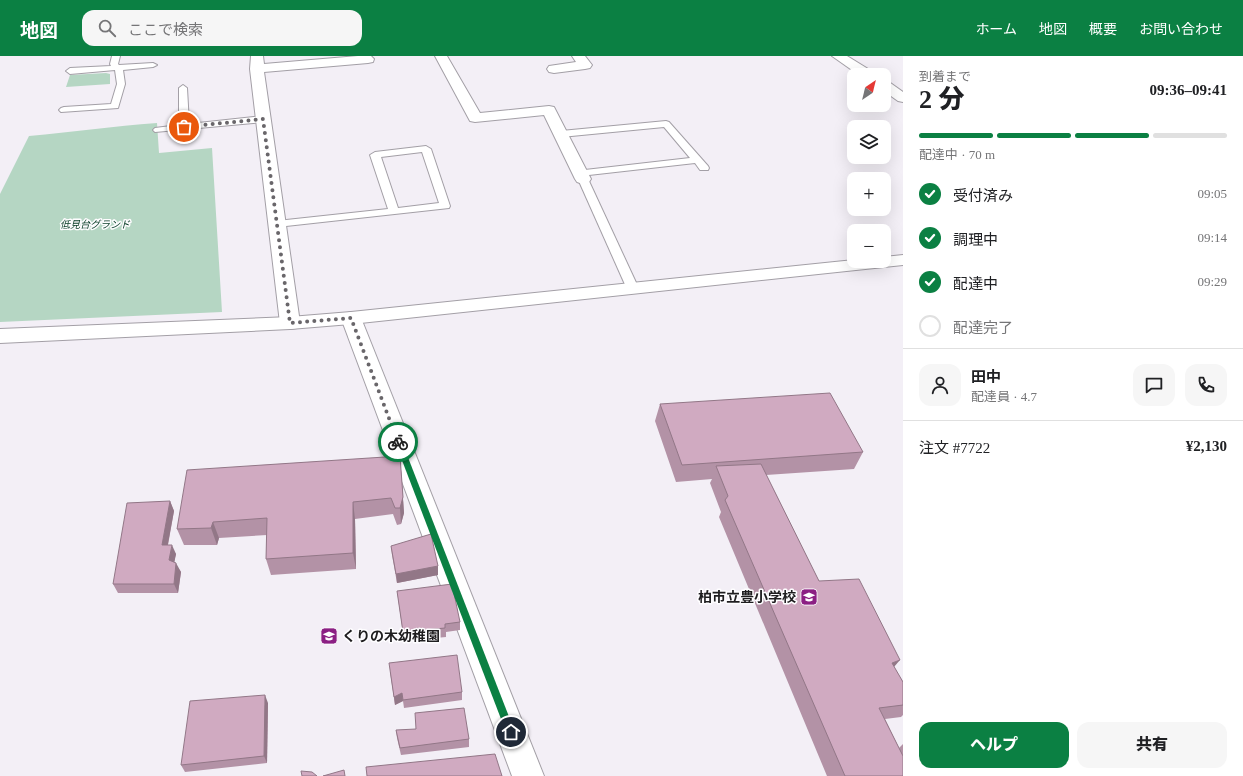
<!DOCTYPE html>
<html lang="ja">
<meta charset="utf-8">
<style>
:root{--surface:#fff;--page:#f6f6f6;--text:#202124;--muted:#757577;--line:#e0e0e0;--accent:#0b8043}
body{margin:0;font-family:"Times New Roman","Noto Sans JP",serif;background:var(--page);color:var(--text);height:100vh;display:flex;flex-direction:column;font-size:15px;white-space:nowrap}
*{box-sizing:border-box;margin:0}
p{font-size:13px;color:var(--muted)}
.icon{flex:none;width:22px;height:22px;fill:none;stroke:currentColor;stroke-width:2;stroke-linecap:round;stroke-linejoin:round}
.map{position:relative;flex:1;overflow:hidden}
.drawer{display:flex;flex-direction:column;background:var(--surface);width:340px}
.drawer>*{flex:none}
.needle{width:26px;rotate:35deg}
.buttons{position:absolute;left:847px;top:12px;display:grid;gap:8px}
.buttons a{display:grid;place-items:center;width:44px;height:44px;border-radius:8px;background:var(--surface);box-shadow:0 4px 16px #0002;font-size:20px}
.pin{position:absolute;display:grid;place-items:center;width:34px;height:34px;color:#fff;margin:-17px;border:2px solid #fff;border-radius:50%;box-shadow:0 1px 4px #0007}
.courier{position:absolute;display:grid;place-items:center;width:40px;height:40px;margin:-20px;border:3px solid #0b8043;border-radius:50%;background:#fff;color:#222;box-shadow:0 1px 5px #0007}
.headline em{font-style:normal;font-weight:800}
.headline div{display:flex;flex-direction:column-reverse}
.headline{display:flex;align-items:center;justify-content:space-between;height:68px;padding:0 16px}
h1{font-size:26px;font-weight:800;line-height:30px}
.bar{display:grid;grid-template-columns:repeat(4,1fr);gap:6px 4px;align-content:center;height:48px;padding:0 16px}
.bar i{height:5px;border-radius:3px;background:var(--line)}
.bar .on{background:var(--accent)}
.bar p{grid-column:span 4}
.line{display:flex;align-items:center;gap:10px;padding:0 16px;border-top:1px solid var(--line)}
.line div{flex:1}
.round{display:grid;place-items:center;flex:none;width:42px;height:42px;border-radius:12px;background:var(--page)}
ol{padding:0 16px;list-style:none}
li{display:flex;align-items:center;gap:12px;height:44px}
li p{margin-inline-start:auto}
li .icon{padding:4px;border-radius:50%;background:var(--accent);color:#fff;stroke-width:4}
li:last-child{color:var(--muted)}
li i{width:22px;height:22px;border:2px solid var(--line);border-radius:50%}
.action{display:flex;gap:8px;margin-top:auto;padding:8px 16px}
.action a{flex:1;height:46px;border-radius:12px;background:var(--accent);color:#fff;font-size:16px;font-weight:800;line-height:46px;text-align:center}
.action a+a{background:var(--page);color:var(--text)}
header{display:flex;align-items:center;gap:24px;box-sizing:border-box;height:56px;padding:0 20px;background:var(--accent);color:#fff}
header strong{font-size:19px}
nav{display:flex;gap:22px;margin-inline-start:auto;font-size:14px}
.search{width:280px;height:36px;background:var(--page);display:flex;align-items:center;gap:10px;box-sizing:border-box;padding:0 14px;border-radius:12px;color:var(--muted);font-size:15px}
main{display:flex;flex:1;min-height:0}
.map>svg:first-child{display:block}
.green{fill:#b5d6c3}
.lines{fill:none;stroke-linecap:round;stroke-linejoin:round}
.lane-casing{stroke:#a39fa6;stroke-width:2}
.street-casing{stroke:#a39fa6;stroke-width:2}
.secondary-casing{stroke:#a39fa6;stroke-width:2}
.lane{fill:#fff;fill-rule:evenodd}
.street{fill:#fff;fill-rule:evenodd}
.secondary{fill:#fff;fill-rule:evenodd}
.wall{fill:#b392a6}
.shaded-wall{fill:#927787}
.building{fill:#d0aac1;stroke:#927787}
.route{fill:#0b8043}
.done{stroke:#69666a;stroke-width:4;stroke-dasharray:0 7.2}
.labels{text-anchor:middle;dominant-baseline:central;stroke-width:3;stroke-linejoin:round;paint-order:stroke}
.far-park-label{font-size:10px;font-style:italic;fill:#0c402a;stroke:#fefdff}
.near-poi-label{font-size:14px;font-weight:bold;fill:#1e1d1f;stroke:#fefdff;text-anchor:end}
</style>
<header>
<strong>地図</strong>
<div class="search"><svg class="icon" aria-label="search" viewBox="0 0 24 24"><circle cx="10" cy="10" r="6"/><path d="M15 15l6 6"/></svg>ここで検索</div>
<nav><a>ホーム</a><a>地図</a><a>概要</a><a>お問い合わせ</a></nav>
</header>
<main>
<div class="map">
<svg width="903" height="720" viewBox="0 0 903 720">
<rect width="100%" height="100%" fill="#f3eff6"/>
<!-- green -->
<g class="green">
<path d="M106,17L110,18V28L66,31L70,19Z"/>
<path d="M157,67L159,97L212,92L222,256L0,266V138L29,80C72,76 114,70 157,67Z"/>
</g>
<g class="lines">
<!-- lane casing -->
<g class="lane-casing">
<g id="lane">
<path d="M112,0H120L118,8L119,9L153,7L157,9L153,11L123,14L125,28L118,52L61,56L59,54L61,52L64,51L111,48L117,28L115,14L70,18L66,15L70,12L111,10L110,8Z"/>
<path d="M183,29L187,32L189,68L263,60L268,63L263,66L155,76L153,74L155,72L179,69V32Z"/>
<path d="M666,65L669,66L708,110L709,112L708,114H700L695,107L580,120L576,119L575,117L576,115L690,102L664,71L561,81L556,78L561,75Z"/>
<path d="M426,90L431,93L450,150L449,152L277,171L272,168L277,165L388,153L370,99L375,96ZM422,96L439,147L398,152L381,101Z"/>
<path d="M583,120L588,123L639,233L637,236H629L627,233L578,123Z"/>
</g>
</g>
<!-- street casing -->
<g class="street-casing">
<g id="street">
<path d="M251,0H263L264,8L358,0H371L374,3L373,6L368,7L264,16L300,267L297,272L290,273L283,272L280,267L250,13Z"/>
<path d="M435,0H447L480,57L549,50L554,51L591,123L589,126L583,128L577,126L575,123L544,59L475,66L470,65Z"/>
<path d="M572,0H585L592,9L590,12L585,13L554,17L549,16L547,13L549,10L576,6Z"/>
<path d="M832,0H847L873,16L875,19H859Z"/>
<path d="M884,25L889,26L903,36V46L898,45L884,35Z"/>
<path d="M351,256L358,258L361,262L544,720H512L341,262L344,258Z"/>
</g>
</g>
<!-- secondary casing -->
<g class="secondary-casing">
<path id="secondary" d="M903,199V209L351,268L290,273L0,287V273L290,261L351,256L854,204V205H884V201Z"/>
</g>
<!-- lane -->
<use href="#lane" class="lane"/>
<!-- street -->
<use href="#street" class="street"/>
<!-- secondary -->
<use href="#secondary" class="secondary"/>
</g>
<!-- wall -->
<g class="wall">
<path d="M660,348L863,396L854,413L766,419L819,525L894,611L903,626V659L901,661L885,663L899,692L903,688V720H827L719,461L721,456L710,427L712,423L676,426L655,365Z"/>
<path d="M400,400L404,457L401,468L397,469L393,458L355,463L356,513L271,519L266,503L267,479L219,482L217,489H184L177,473Z"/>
<path d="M170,445L174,455L168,489L176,498L174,506L181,516L178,537H118L113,528Z"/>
<path d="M391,490L438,510V519L397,527L392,499Z"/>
<path d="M397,535L460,566V574L446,576V581L404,585Z"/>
<path d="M390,616L462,636V644L404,652L403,645L395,649Z"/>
<path d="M268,647L267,707L185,716L181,709Z"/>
<path d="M396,674L469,683V691L401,699L397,682Z"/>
</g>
<!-- shaded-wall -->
<g class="shaded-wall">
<path d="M400,400L404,457L401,468L400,452Z"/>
<path d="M170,445L174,455L166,498L162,489Z"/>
<path d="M353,446L355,463L356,513L353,497Z"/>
<path d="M213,466L219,482L217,489L211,472Z"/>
<path d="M172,489L176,498L173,513L169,504Z"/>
<path d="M176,507L181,516L178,537L174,528Z"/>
<path d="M438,510V519L397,527L396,518Z"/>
<path d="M900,604L887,619L892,607Z"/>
<path d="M402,637L403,645L395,649L394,641Z"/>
<path d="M265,639L268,647L267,707L264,700Z"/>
</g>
<!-- building -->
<g class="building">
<path d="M830,337L863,396L682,409L660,348Z"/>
<path d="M400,400L403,441L400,452H395L391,442L353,446V497L266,503L267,462L213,466L211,472L177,473L187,414Z"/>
<path d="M761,408L819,525L859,523L900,604L892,607L903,626V649L879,652L903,700V720H845L725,444L728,440L716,410Z"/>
<path d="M170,445L162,489H172L169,504L176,507L174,528H113L127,447Z"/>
<path d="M431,478L438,510L396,518L391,490Z"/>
<path d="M452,528L460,566L445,568V572L403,576L397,535Z"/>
<path d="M457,599L462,636L403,644L402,637L394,641L389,607Z"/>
<path d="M265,639L264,700L181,709L190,645Z"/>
<path d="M464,652L469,683L400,692L396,674L416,673L415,657Z"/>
<path d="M495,698L502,720H367L366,711Z"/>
<path d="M344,714L345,720H323Z"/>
<path d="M301,715L312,716L317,720H302Z"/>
</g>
<!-- route -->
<path class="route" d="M398,383L402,386L515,676L514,679L511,680L508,679L506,676L395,386Z"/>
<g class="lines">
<!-- done -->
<path class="done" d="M184,71L263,63L290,267L351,262L398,386"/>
</g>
<!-- icons -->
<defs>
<g id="school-square" transform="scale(0.9)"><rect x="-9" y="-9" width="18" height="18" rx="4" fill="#8b1f83" stroke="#fefdff"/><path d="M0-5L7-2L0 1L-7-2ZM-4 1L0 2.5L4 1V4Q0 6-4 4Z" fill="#fff"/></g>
</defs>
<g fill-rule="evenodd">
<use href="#school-square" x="809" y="541"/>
<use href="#school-square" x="329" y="580"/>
</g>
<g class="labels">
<!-- far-park labels -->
<g class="far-park-label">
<text x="95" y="168">低見台グランド</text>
</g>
<!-- near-poi labels -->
<g class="near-poi-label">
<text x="796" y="541">柏市立豊小学校</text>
<text x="342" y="580" text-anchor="start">くりの木幼稚園</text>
</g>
</g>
</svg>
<div class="buttons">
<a><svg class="needle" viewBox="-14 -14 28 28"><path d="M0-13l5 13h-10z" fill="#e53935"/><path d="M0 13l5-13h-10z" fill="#757577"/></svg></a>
<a><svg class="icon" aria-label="layers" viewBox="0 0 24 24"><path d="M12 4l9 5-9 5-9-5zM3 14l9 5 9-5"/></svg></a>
<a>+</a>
<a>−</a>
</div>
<div class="pin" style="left:184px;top:71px;background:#ea580c"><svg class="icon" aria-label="bag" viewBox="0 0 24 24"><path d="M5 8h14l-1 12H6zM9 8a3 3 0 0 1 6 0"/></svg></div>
<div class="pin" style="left:511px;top:676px;background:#1f2937"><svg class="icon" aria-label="home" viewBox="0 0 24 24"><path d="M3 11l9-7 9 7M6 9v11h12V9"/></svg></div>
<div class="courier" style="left:398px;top:386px"><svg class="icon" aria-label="bike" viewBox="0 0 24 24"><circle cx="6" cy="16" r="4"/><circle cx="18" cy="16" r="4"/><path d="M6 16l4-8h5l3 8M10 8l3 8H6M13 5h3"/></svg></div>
</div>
<section class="drawer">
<div class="headline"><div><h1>2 分</h1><p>到着まで</p></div><em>09:36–09:41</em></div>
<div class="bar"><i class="on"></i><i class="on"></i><i class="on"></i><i></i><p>配達中 · 70 m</p></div>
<ol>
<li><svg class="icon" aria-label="check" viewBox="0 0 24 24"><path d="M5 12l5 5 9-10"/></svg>受付済み<p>09:05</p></li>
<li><svg class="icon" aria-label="check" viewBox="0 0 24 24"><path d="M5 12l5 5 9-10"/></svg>調理中<p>09:14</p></li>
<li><svg class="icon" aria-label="check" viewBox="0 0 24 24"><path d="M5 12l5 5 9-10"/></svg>配達中<p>09:29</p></li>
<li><i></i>配達完了</li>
</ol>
<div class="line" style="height:72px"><a class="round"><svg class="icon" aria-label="person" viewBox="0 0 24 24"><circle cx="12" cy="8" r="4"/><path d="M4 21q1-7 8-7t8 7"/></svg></a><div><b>田中</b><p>配達員 · 4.7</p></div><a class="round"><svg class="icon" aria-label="chat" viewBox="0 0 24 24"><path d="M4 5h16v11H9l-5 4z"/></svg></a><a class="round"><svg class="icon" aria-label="phone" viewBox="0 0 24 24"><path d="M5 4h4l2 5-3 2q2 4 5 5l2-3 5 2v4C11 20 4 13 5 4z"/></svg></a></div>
<div class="line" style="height:52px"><div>注文 #7722</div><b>¥2,130</b></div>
<div class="action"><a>ヘルプ</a><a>共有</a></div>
</section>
</main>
